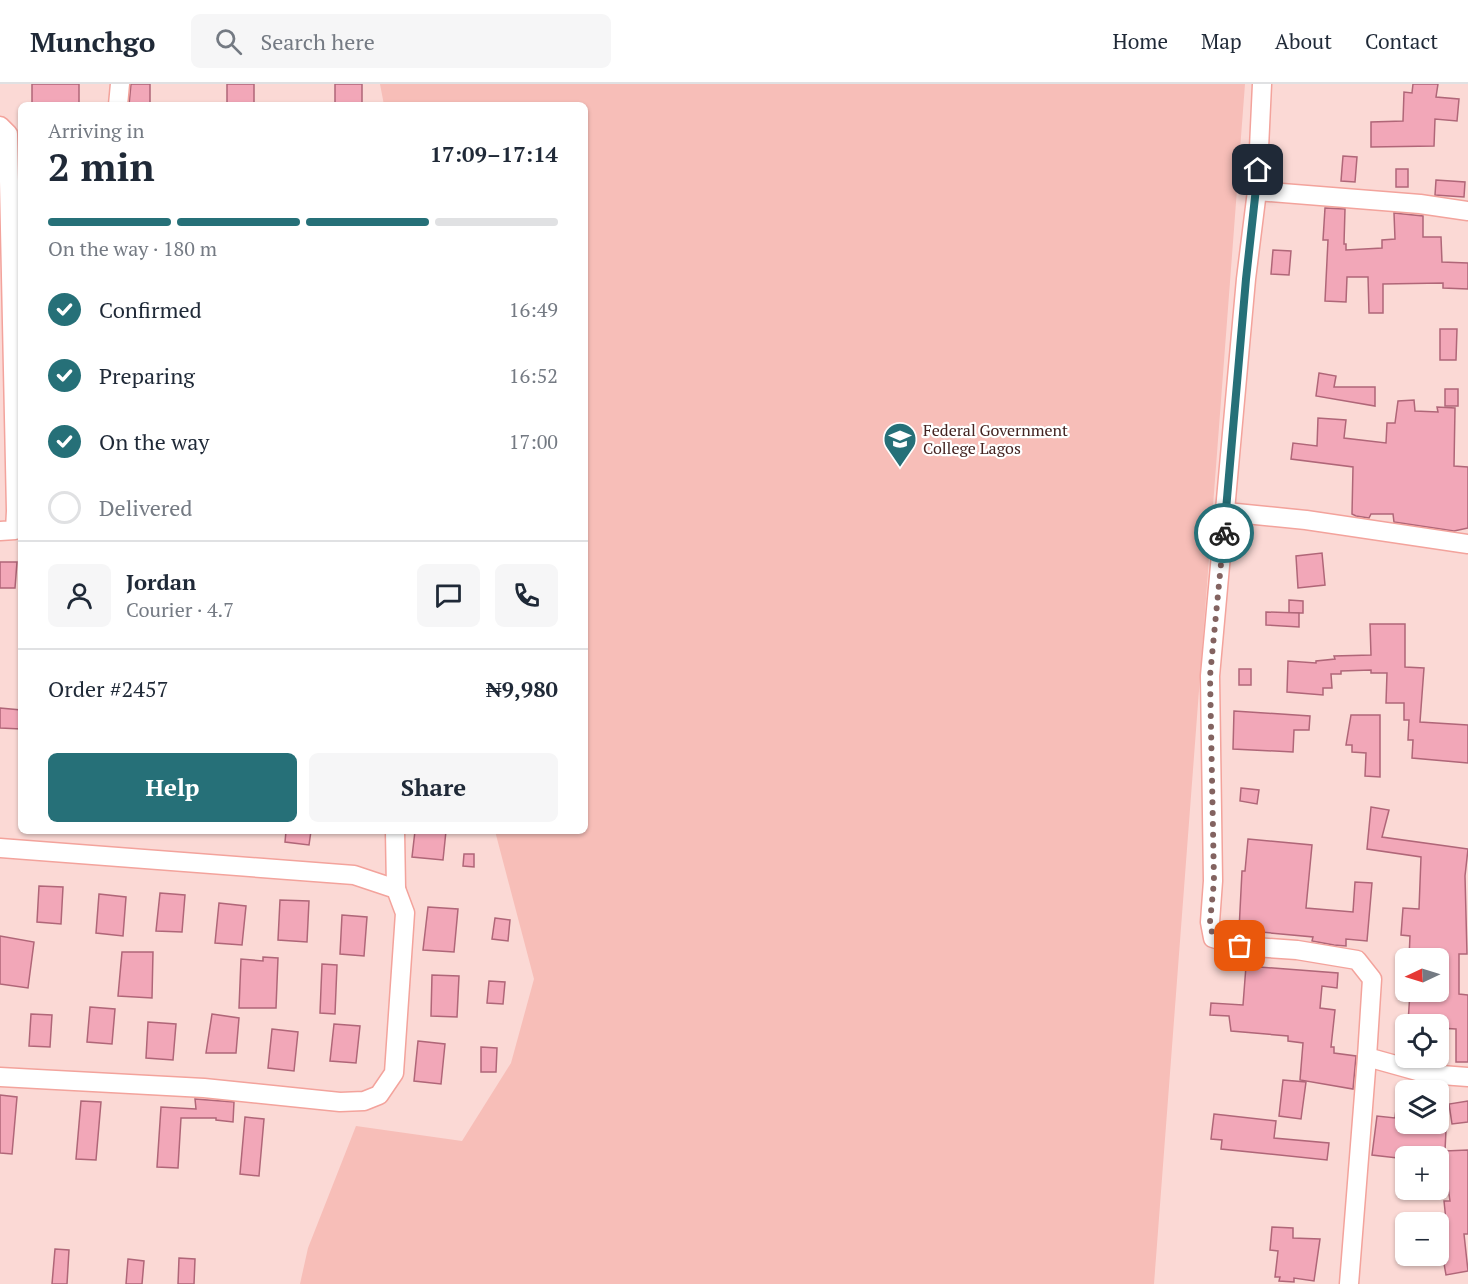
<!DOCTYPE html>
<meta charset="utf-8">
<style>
:root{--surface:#fff;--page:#f6f6f7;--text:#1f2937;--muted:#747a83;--line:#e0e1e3;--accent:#267078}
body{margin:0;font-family:"PT Serif",serif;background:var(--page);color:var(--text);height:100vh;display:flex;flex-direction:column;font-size:22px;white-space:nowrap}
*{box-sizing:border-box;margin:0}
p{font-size:20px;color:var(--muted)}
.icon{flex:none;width:33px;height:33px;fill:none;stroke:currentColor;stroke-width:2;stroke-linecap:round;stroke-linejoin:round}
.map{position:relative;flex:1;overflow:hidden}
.sheet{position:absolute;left:18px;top:18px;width:570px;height:732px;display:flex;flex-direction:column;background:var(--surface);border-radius:9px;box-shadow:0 2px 4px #0004}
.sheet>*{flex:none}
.needle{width:39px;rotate:266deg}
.controls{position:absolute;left:1395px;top:864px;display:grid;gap:12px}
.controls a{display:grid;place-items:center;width:54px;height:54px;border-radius:9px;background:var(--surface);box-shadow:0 2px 4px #0004;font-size:30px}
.pin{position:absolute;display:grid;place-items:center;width:51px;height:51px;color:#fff;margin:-26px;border-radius:12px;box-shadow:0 3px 9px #0006}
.courier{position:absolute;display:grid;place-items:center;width:60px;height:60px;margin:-30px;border:4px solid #267078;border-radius:50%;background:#fff;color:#222;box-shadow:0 2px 8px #0007}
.summary em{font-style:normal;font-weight:700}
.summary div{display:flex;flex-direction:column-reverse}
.summary{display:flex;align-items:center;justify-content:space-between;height:102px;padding:0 30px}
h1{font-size:39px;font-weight:700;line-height:45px}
.bar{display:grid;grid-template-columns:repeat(4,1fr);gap:9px 6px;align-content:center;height:72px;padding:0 30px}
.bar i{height:8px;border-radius:4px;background:var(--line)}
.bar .current{background:var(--accent)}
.bar p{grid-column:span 4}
.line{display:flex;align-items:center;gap:15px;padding:0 30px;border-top:2px solid var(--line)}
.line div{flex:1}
.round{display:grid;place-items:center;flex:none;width:63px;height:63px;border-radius:9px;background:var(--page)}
ol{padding:0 30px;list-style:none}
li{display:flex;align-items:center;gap:18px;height:66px}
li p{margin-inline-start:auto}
li .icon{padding:6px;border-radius:50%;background:var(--accent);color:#fff;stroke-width:4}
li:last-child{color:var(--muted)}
li i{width:33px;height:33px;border:3px solid var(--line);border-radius:50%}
.cta{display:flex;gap:12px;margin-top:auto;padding:12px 30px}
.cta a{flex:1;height:69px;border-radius:9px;background:var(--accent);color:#fff;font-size:24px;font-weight:700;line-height:69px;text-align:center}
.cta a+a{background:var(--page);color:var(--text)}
header{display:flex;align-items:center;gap:36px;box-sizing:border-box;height:84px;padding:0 30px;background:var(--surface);border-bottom:2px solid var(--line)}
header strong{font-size:28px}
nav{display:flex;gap:33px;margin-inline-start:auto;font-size:21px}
.search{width:420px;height:54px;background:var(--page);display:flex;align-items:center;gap:15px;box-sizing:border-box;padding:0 21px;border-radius:9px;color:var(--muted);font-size:22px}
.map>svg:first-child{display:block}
.green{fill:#f7beb8}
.building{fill:#f2a7b8;stroke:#b06678;stroke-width:1.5}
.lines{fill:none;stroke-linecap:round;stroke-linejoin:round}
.minor-casing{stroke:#f3a39c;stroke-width:21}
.minor{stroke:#fff;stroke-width:18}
.done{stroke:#836360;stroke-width:6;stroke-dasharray:0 10.8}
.route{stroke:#267078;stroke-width:8}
.labels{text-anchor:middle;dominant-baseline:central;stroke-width:4.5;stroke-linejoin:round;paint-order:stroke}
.poi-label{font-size:16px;fill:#432321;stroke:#fff;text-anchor:start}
</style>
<header>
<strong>Munchgo</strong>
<div class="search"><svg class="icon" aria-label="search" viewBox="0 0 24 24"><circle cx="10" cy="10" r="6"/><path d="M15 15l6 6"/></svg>Search here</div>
<nav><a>Home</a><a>Map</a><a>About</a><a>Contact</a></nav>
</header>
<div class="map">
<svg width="1468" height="1200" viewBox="0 0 1468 1200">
<rect width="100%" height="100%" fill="#fbd9d5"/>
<!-- green -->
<path class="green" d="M380,0H1245L1154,1200H300L308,1164L356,1042L462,1057L511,979L534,895L495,747H585V21H384Z"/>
<!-- building -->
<g class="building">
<rect x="32" y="0" width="47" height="21"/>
<path d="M131,0H150V21H129Z"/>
<rect x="227" y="0" width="27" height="21"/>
<rect x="335" y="0" width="27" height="21"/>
<path d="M1413,0H1438L1436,13L1459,15L1457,37L1435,35L1434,62L1371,63V38L1403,37L1404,8L1412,9Z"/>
<path d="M1343,72L1357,73L1355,98L1341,97Z"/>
<rect x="1396" y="85" width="12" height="18"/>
<path d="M1436,96L1465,98L1464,113L1435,111Z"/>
<path d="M1325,124L1345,125L1344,160H1346V166L1382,164V156L1395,155L1394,129L1423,132V153H1441L1442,178L1468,179V205L1443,204V199L1383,200V229H1369L1368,193H1347L1346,218L1325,217L1328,156H1323Z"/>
<path d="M1273,166L1291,167L1289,191L1271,190Z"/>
<path d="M1440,245H1457L1456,276H1440Z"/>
<path d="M1319,289L1336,292L1334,303H1375V322L1316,312Z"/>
<rect x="1445" y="305" width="13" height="17"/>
<path d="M1414,316L1415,327L1438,328L1437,323L1455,324L1454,382L1468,383V444L1454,447L1394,438L1393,430H1371L1369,434L1356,432L1352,430L1353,383L1291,375L1293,359L1317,362L1318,334L1346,336L1344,354L1386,359L1387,339H1395L1398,317Z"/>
<path d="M1322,469L1325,501L1298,504L1296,472Z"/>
<path d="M0,478H17L15,504H0Z"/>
<path d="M1289,516L1303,517V529H1289Z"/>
<path d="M1266,528L1299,529V543L1266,541Z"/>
<path d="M1370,540H1405V583L1424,584L1420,638L1468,641V679L1412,674L1413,656H1408L1409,636H1404V619H1386L1387,589H1371V586L1341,587V590H1331L1332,604H1323V611L1287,608L1288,577L1316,579V577L1335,575L1334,572L1371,571Z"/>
<rect x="1239" y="585" width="12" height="16"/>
<path d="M0,624L21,626V645L0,644Z"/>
<path d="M1234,627L1310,632L1309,646H1294L1293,668L1233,665Z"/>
<path d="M1351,631H1380V693L1365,692L1366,669L1352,668V661H1346Z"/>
<path d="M1241,704L1259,706L1257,720L1240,717Z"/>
<path d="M1371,723L1389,726L1382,753L1468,765L1465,792L1467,870H1459V910L1468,911V978H1456V945L1438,944V940L1408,939L1410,908L1438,909V874H1409L1410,852L1401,851L1403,824L1419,825L1421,773L1367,765Z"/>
<path d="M286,747H311L309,761L285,758Z"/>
<path d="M415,747H446L443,776L412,773Z"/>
<path d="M1248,755L1312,761L1306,824L1353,828L1355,798L1372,799L1367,857L1346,855V862L1334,861L1312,857L1313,853L1239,846L1242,787H1245Z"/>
<path d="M464,770H474V783L463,782Z"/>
<path d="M39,802L63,803L61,840L37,838Z"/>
<path d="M160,809L185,811L182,848L156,847Z"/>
<path d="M99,810L126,813L123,852L96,849Z"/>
<path d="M280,816L309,817L307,858L278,856Z"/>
<path d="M219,819L246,822L242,861L215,859Z"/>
<path d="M428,823L458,825L454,868L423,866Z"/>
<path d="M342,831L367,833L364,872L340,870Z"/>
<path d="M495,834L510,836L508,857L492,855Z"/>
<path d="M0,852L34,858L28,904L0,900Z"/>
<path d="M122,868H153L152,914L118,912Z"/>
<path d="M263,873L278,874L276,924H239L241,875L263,877Z"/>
<path d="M322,880L337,881L335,930L320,929Z"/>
<path d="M1246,882L1338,889L1337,904L1322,902L1320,924L1335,926L1331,963H1334V969L1356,972L1353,1005L1300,996L1303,959L1288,957V952L1231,947L1229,932L1210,931L1211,919L1243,921Z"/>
<path d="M432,891L459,892L457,933L431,932Z"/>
<path d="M489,897L505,898L503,920L487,919Z"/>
<path d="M90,923L115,925L112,960L87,958Z"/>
<path d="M31,930L52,931L50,963L29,962Z"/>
<path d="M212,930L239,934L236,969H206Z"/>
<path d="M148,938L176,940L173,976L146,974Z"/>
<path d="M334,940L360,942L356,979L330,977Z"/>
<path d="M272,945L298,948L294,987L268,984Z"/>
<path d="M418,957L445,960L441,1000L414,997Z"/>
<path d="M481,963L497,964L496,988H481Z"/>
<path d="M1283,996L1306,998L1301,1035L1279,1032Z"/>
<path d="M1398,1007H1406V1040H1410V1042L1446,1046L1445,1067L1468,1066V1150H1464L1468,1187L1446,1191L1440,1157L1448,1156L1444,1117H1450L1445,1082H1438V1072H1406V1075L1372,1071L1377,1032L1395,1034Z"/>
<path d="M0,1011L17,1013L12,1070L0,1069Z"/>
<path d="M195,1015L234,1018L233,1038L216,1036V1034H181L178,1084L157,1083L161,1023L196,1025Z"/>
<path d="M81,1017L101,1018L96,1076L76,1075Z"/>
<path d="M1468,1017V1038L1452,1040L1449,1020Z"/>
<path d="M1214,1030L1276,1037L1274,1054L1329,1059L1327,1076L1221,1065L1222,1056L1211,1055Z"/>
<path d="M245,1033L264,1035L259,1092L240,1090Z"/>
<path d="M1272,1143L1293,1144V1154L1320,1155L1314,1197L1294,1194V1198L1279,1197L1280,1193H1275L1278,1167L1270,1166Z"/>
<path d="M55,1165L69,1166L67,1200H52Z"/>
<path d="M179,1174L195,1175L194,1200H178Z"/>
<path d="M128,1175L144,1177L142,1200H126Z"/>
</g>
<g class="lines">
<!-- minor casing -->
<g class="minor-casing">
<g id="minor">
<path d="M1262,0L1257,107L1246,195L1210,592L1213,797L1210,838L1213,854L1240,862L1297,866L1357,876L1372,895L1367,973L1428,990L1468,993"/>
<path d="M118,21L120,0"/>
<path d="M0,42L8,50L16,427L15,446L0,447"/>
<path d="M1257,107L1420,120L1468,127"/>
<path d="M1226,428L1306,436L1468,460"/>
<path d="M395,747L396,805"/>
<path d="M0,764L354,791L396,805L405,829L394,989L379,1011L364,1017L340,1018L204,1004L0,993"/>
<path d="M1349,1200L1367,973"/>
</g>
</g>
<!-- minor -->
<use href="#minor" class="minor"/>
</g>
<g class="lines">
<!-- done -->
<path class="done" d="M1224,449L1210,592L1214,797L1210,838L1213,854L1240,862"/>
<!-- route -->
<path class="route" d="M1224,449L1246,195L1258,86"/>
</g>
<!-- icons -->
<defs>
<g id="school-pin" transform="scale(1.725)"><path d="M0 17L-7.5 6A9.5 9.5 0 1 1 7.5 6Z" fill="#267078" stroke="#fff"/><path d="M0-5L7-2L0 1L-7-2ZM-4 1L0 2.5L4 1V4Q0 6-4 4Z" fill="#fff"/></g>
</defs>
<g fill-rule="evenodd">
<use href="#school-pin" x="900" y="355"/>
</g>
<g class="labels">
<!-- poi labels -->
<g class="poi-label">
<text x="923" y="346">Federal Government<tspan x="923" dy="18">College Lagos</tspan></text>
</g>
</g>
</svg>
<div class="controls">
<a><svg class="needle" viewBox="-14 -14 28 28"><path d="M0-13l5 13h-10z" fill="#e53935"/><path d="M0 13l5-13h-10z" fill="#747a83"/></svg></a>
<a><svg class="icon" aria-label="locate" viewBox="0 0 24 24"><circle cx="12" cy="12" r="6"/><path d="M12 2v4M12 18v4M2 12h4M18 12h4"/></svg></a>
<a><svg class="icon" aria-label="layers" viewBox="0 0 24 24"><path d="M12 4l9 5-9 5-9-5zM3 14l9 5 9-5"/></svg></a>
<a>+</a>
<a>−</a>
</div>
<div class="pin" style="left:1240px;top:862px;background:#ea580c"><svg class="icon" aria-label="bag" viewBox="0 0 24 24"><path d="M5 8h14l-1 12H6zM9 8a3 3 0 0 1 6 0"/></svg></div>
<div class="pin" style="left:1258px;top:86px;background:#1f2937"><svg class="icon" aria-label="home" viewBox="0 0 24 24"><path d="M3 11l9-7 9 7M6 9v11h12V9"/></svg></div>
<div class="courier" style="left:1224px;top:449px"><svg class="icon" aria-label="bike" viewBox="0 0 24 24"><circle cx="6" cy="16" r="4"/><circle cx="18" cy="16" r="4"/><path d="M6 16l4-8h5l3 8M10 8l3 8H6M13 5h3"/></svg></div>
<section class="sheet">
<div class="summary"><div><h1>2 min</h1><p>Arriving in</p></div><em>17:09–17:14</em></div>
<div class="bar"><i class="current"></i><i class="current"></i><i class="current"></i><i></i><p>On the way · 180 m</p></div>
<ol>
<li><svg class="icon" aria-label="check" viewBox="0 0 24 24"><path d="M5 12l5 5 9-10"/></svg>Confirmed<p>16:49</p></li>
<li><svg class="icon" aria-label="check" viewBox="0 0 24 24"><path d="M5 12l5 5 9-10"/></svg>Preparing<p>16:52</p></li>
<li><svg class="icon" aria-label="check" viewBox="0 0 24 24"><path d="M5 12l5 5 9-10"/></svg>On the way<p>17:00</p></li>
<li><i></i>Delivered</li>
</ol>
<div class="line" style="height:108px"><a class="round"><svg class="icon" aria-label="person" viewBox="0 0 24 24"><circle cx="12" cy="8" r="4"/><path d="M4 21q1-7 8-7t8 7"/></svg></a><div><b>Jordan</b><p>Courier · 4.7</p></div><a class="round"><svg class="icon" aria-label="chat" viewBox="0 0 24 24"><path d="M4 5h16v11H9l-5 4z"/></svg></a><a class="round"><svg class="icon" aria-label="phone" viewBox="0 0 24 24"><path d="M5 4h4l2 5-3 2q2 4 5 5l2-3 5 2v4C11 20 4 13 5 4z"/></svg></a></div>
<div class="line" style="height:78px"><div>Order #2457</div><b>₦9,980</b></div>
<div class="cta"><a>Help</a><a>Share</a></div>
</section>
</div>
